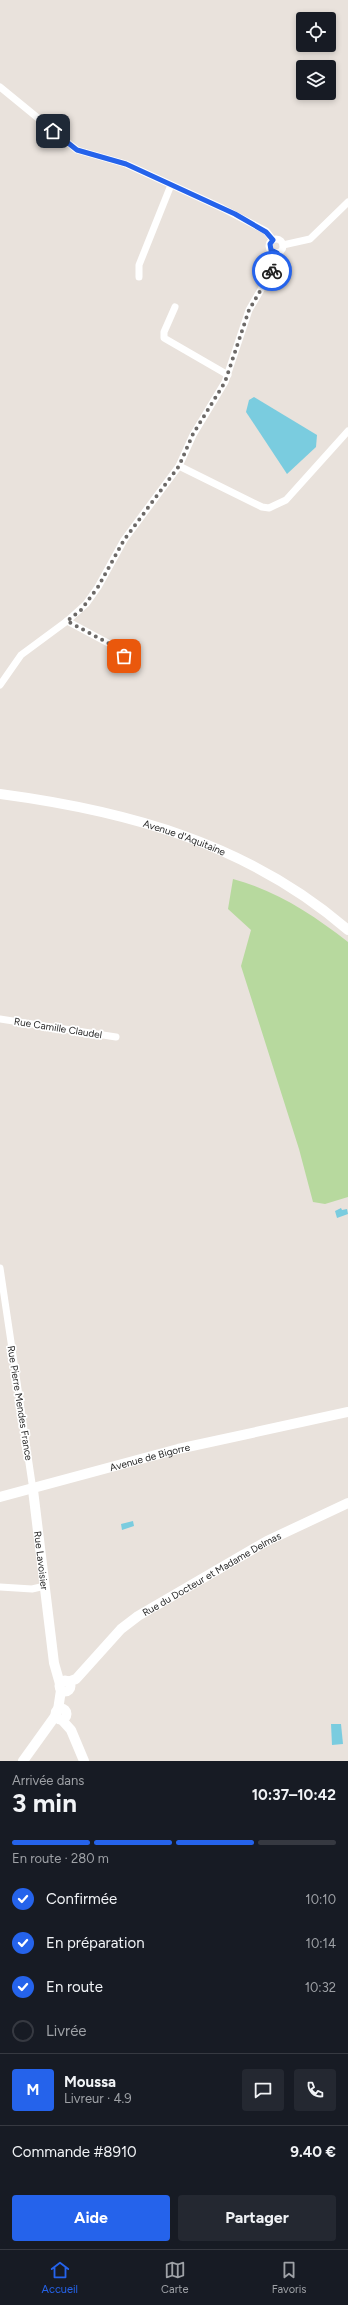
<!DOCTYPE html>
<html lang="fr">
<meta charset="utf-8">
<style>
:root{--surface:#171b24;--page:#242831;--text:#f1f3f6;--muted:#9ea1a6;--line:#363941;--accent:#2563eb}
body{margin:0;font-family:Figtree,sans-serif;background:var(--page);color:var(--text);height:100vh;display:flex;flex-direction:column;font-size:15px;white-space:nowrap}
*{box-sizing:border-box;margin:0}
p{font-size:13px;color:var(--muted)}
.icon{flex:none;width:22px;height:22px;fill:none;stroke:currentColor;stroke-width:2;stroke-linecap:round;stroke-linejoin:round}
.map{position:relative;height:1761px;overflow:hidden}
.drawer{display:flex;flex-direction:column;background:var(--surface);flex:1}
.drawer>*{flex:none}
.buttons{position:absolute;left:296px;top:12px;display:grid;gap:8px}
.buttons a{display:grid;place-items:center;width:40px;height:40px;border-radius:4px;background:var(--surface);box-shadow:0 2px 6px #0003;font-size:20px}
.pin{position:absolute;display:grid;place-items:center;width:34px;height:34px;color:#fff;margin:-17px;border-radius:8px;box-shadow:0 2px 6px #0006}
.courier{position:absolute;display:grid;place-items:center;width:40px;height:40px;margin:-20px;border:3px solid #2563eb;border-radius:50%;background:#fff;color:#222;box-shadow:0 1px 5px #0007}
.overview em{font-style:normal;font-weight:700}
.overview div{display:flex;flex-direction:column-reverse}
.overview{display:flex;align-items:center;justify-content:space-between;height:68px;padding:0 12px}
h1{font-size:26px;font-weight:700;line-height:30px}
.bar{display:grid;grid-template-columns:repeat(4,1fr);gap:6px 4px;align-content:center;height:48px;padding:0 12px}
.bar i{height:5px;border-radius:3px;background:var(--line)}
.bar .on{background:var(--accent)}
.bar p{grid-column:span 4}
.line{display:flex;align-items:center;gap:10px;padding:0 12px;border-top:1px solid var(--line)}
.line div{flex:1}
.round{display:grid;place-items:center;flex:none;width:42px;height:42px;border-radius:4px;background:var(--page)}
ol{padding:0 12px;list-style:none}
li{display:flex;align-items:center;gap:12px;height:44px}
li p{margin-inline-start:auto}
li .icon{padding:4px;border-radius:50%;background:var(--accent);color:#fff;stroke-width:4}
li:last-child{color:var(--muted)}
li i{width:22px;height:22px;border:2px solid var(--line);border-radius:50%}
.action{display:flex;gap:8px;margin-top:auto;padding:8px 12px}
.action a{flex:1;height:46px;border-radius:4px;background:var(--accent);color:#fff;font-size:16px;font-weight:700;line-height:46px;text-align:center}
.action a+a{background:var(--page);color:var(--text)}
.tabs{display:flex;justify-content:space-around;align-items:center;height:56px;border-top:1px solid var(--line);background:var(--surface);font-size:11px;color:var(--muted)}
.tabs a{display:grid;justify-items:center;gap:2px}
.tabs .on{color:var(--accent)}
.map>svg:first-child{display:block}
.green{fill:#b7d99e}
.water{fill:#7accdf}
.lines{fill:none;stroke-linecap:round;stroke-linejoin:round}
.street{stroke:#fff;stroke-width:7}
.secondary{stroke:#fff;stroke-width:10}
.done{stroke:#6c6967;stroke-width:4;stroke-dasharray:0 7.2}
.route{stroke:#2563eb;stroke-width:5}
.labels{text-anchor:middle;dominant-baseline:central;stroke-width:3.5;stroke-linejoin:round;paint-order:stroke}
.street-label{font-size:10px;fill:#282828;stroke:#fff}
</style>
<div class="map">
<svg width="348" height="1761" viewBox="0 0 348 1761">
<rect width="100%" height="100%" fill="#e9e2dc"/>
<!-- green -->
<path class="green" d="M233,879C277,891 312,914 348,942V1197L325,1204L313,1202L299,1149L241,966L251,930L228,909Z"/>
<!-- water -->
<g class="water">
<path d="M254,397L317,435L316,447L287,474L246,412L249,400Z"/>
<path d="M341,1208L342,1210L347,1209L348,1214L337,1218L335,1211Z"/>
<path d="M133,1521L134,1526L122,1530L121,1524Z"/>
<path d="M331,1724H341L343,1744L332,1745Z"/>
</g>
<g class="lines">
<!-- street -->
<g class="street">
<path d="M0,87L77,150L126,164L222,208L266,231L273,240"/>
<circle cx="276" cy="246" r="7"/>
<path d="M283,245L310,239L348,202"/>
<path d="M139,277V265L171,185"/>
<path d="M175,307L164,332V338L228,375"/>
<path d="M179,466L262,507L269,508L286,500L348,431"/>
<path d="M67,621L123,651L124,656"/>
<path d="M0,685L21,655L67,621L86,604L98,587L124,540L179,466L193,435L225,382L249,310L273,269L277,253"/>
<path d="M0,1019L116,1037"/>
<path d="M0,1268L33,1490"/>
<path d="M0,1587L32,1589L45,1586"/>
</g>
<!-- secondary -->
<g class="secondary">
<path id="s1" d="M0,794C128,811 249,844 348,930"/>
<path id="s2" d="M33,1490L54,1663L60,1684"/>
<path id="s3" d="M0,1497L178,1449L348,1412"/>
<circle cx="65" cy="1686" r="5.5"/>
<path id="s4" d="M68,1682L76,1679L121,1629L138,1616L267,1541L348,1503"/>
<circle cx="61" cy="1714" r="5.5"/>
<path d="M58,1710L61,1690"/>
<path d="M62,1720L71,1730L84,1761"/>
<path d="M23,1761L56,1715"/>
</g>
</g>
<g class="lines">
<!-- done -->
<path class="done" d="M124,656L123,651L67,621L81,610L98,587L124,540L179,466L193,434L225,382L249,310L272,271"/>
<!-- route -->
<path class="route" d="M53,131L77,150L126,164L235,214L266,232L273,240L270,244L271,250L277,253L272,271"/>
</g>
<g class="labels">
<!-- street labels -->
<g class="street-label">
<text stroke="none"><textPath href="#s1" startOffset="190">Avenue d'Aquitaine</textPath></text>
<text transform="translate(58 1028) rotate(9)">Rue Camille Claudel</text>
<text transform="translate(20 1403) rotate(81)">Rue Pierre Mendes France</text>
<text stroke="none"><textPath href="#s3" startOffset="155">Avenue de Bigorre</textPath></text>
<text stroke="none"><textPath href="#s2" startOffset="71">Rue Lavoisier</textPath></text>
<text stroke="none"><textPath href="#s4" startOffset="182">Rue du Docteur et Madame Delmas</textPath></text>
</g>
</g>
</svg>
<div class="buttons">
<a><svg class="icon" aria-label="locate" viewBox="0 0 24 24"><circle cx="12" cy="12" r="6"/><path d="M12 2v4M12 18v4M2 12h4M18 12h4"/></svg></a>
<a><svg class="icon" aria-label="layers" viewBox="0 0 24 24"><path d="M12 4l9 5-9 5-9-5zM3 14l9 5 9-5"/></svg></a>
</div>
<div class="pin" style="left:124px;top:656px;background:#ea580c"><svg class="icon" aria-label="bag" viewBox="0 0 24 24"><path d="M5 8h14l-1 12H6zM9 8a3 3 0 0 1 6 0"/></svg></div>
<div class="pin" style="left:53px;top:131px;background:#1f2937"><svg class="icon" aria-label="home" viewBox="0 0 24 24"><path d="M3 11l9-7 9 7M6 9v11h12V9"/></svg></div>
<div class="courier" style="left:272px;top:271px"><svg class="icon" aria-label="bike" viewBox="0 0 24 24"><circle cx="6" cy="16" r="4"/><circle cx="18" cy="16" r="4"/><path d="M6 16l4-8h5l3 8M10 8l3 8H6M13 5h3"/></svg></div>
</div>
<section class="drawer">
<div class="overview"><div><h1>3 min</h1><p>Arrivée dans</p></div><em>10:37–10:42</em></div>
<div class="bar"><i class="on"></i><i class="on"></i><i class="on"></i><i></i><p>En route · 280 m</p></div>
<ol>
<li><svg class="icon" aria-label="check" viewBox="0 0 24 24"><path d="M5 12l5 5 9-10"/></svg>Confirmée<p>10:10</p></li>
<li><svg class="icon" aria-label="check" viewBox="0 0 24 24"><path d="M5 12l5 5 9-10"/></svg>En préparation<p>10:14</p></li>
<li><svg class="icon" aria-label="check" viewBox="0 0 24 24"><path d="M5 12l5 5 9-10"/></svg>En route<p>10:32</p></li>
<li><i></i>Livrée</li>
</ol>
<div class="line" style="height:72px"><b class="round" style="background:var(--accent);color:#fff">M</b><div><b>Moussa</b><p>Livreur · 4.9</p></div><a class="round"><svg class="icon" aria-label="chat" viewBox="0 0 24 24"><path d="M4 5h16v11H9l-5 4z"/></svg></a><a class="round"><svg class="icon" aria-label="phone" viewBox="0 0 24 24"><path d="M5 4h4l2 5-3 2q2 4 5 5l2-3 5 2v4C11 20 4 13 5 4z"/></svg></a></div>
<div class="line" style="height:52px"><div>Commande #8910</div><b>9.40 €</b></div>
<div class="action"><a>Aide</a><a>Partager</a></div>
</section>
<nav class="tabs">
<a class="on"><svg class="icon" aria-label="home" viewBox="0 0 24 24"><path d="M3 11l9-7 9 7M6 9v11h12V9"/></svg>Accueil</a>
<a><svg class="icon" aria-label="map" viewBox="0 0 24 24"><path d="M3 6l6-2 6 2 6-2v14l-6 2-6-2-6 2zM9 4v14M15 6v14"/></svg>Carte</a>
<a><svg class="icon" aria-label="saved" viewBox="0 0 24 24"><path d="M7 4h10v16l-5-4-5 4z"/></svg>Favoris</a>
</nav>
